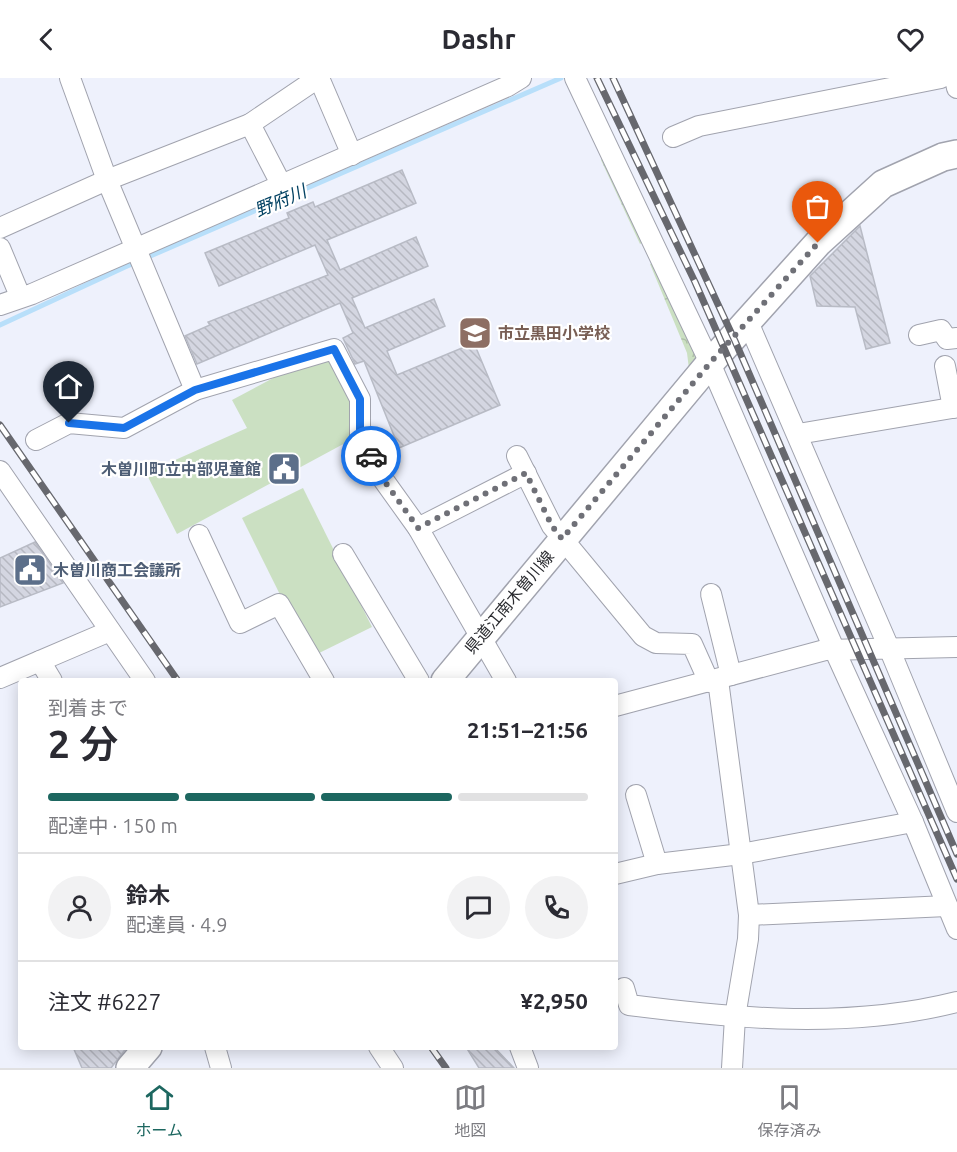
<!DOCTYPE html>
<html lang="ja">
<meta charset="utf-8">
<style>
:root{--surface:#fff;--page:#f2f2f3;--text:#2b2b33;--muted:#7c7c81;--line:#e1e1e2;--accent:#1d6760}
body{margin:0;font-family:Ubuntu,"Noto Sans JP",sans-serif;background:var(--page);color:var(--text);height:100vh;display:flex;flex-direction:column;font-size:22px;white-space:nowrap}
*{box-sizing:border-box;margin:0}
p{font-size:20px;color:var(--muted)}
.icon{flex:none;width:33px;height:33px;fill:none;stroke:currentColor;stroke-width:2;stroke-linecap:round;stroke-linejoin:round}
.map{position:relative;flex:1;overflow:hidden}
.drawer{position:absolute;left:18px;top:600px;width:600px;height:372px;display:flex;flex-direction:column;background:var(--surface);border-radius:6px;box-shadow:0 3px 15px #0003}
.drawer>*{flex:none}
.pin{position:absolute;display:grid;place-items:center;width:51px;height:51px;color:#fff;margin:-62px -26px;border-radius:50% 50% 50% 0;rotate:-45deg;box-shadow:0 0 6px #0007}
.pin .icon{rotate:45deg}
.courier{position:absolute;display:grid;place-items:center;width:60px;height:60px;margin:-30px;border:4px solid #1a73e8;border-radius:50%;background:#fff;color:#222;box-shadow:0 2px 8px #0007}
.summary em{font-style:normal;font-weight:600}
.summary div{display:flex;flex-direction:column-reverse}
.summary{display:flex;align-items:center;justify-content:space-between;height:102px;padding:0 30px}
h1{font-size:39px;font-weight:600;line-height:45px}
.bar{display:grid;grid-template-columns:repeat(4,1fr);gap:9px 6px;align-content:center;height:72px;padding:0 30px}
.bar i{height:8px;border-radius:4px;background:var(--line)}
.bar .current{background:var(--accent)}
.bar p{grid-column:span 4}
.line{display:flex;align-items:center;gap:15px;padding:0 30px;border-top:2px solid var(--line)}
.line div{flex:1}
.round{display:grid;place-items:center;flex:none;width:63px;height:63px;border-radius:32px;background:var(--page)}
header{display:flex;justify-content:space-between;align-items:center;height:78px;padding:0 30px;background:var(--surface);font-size:27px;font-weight:600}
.tabs{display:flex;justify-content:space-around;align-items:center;height:84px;border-top:2px solid var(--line);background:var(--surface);font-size:16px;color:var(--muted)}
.tabs a{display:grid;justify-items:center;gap:3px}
.tabs .current{color:var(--accent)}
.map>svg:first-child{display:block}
.forest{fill:url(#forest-crowns)}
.park{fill:#cbe0c2}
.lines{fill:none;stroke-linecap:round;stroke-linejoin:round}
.stream{stroke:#b8dffa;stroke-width:5}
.building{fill:url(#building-back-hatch);stroke:#b8bbc5;stroke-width:1.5}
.minor-casing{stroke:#a1a3ae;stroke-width:22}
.secondary-casing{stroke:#a1a3ae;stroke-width:30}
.minor{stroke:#fff;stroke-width:20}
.secondary{stroke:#fff;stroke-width:27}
.rail-casing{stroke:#67686e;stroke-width:7}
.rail{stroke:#fff;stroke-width:4.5;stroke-dasharray:14;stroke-linecap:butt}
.done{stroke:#6f7077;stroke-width:6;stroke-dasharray:0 10.8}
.route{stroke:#1a73e8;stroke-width:8}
.labels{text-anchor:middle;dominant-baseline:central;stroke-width:4.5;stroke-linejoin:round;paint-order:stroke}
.education-label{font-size:16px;font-weight:bold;fill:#785e54;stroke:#fff;text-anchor:start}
.service-label{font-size:16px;font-weight:bold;fill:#4e5e75;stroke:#fff;text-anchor:end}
.street-label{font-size:16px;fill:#2a2b2f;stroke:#fff}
.water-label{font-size:18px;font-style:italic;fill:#034263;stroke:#fff}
</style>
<header><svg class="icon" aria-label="back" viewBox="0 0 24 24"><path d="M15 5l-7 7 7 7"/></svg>Dashr<svg class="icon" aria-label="heart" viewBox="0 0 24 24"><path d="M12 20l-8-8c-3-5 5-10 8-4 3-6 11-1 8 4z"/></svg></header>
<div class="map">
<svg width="957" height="990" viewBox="0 0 957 990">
<defs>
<pattern id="forest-crowns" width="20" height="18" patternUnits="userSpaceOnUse" patternTransform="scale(1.5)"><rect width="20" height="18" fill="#cbe0c2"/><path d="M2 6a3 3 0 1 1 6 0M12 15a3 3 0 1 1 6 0" fill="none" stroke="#aec0a7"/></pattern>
<pattern id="building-back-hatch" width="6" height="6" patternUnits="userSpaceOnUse" patternTransform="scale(1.5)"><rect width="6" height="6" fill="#d4d6e1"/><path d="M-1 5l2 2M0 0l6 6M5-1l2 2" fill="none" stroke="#b6b8c1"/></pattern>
</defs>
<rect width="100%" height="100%" fill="#eef1fc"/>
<!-- forest -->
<g class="forest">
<path d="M608,69L650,160L640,166L601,82Z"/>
<path d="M661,183L710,285L691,307L687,275L650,186Z"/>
</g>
<!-- park -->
<g class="park">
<path d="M322,274L360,321V357L177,456L146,395L247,350L232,322Z"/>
<path d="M303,410L372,549L311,579L242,440Z"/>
</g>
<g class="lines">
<!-- stream -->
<path class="stream" d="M0,247L125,189L561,0"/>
</g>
<!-- building -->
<g class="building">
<path d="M402,92L416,125L327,162L340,192L416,159L428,188L352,220L365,250L434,221L445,248L387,273L397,297L474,265L500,327L399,370L364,283L355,286L343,260L353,255L340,225L197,286L185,258L210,247L208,244L328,197L315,167L219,208L205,175L289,140L287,135L313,124L315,129Z"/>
<path d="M860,148L890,265L866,271L855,229L817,228L810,198Z"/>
<path d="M35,464L63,505L0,529V480Z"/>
<path d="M73,969H127L111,990H82Z"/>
<path d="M466,969H494L514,990H479Z"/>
</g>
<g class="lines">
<!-- minor casing -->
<g class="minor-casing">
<g id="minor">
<path d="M70,0L107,102L195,312"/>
<path d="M319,0L352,77"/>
<path d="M575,0L710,285L835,573L913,744L957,851"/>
<path d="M955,0L957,10"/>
<path d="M250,46L281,106"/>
<path d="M673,59L699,48L941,0"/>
<path d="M0,150L107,102L250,46L318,0"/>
<path d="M0,170L20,218"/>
<path d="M0,227L32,216L508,8L521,0"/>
<path d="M748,244L889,570L957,734"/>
<path d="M919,257L941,252L947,261L957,260"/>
<path d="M945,288L953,330"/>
<path d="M798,356L957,329"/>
<path d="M36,362L69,345L124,350L195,312L334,271L360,321V357L380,397L418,450L506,603"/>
<path d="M517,378L552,448L643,558L656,565L692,566L709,604"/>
<path d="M0,393L145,603"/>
<path d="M418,450L526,395"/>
<path d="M199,457L240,545L279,526L324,603"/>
<path d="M343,476L419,603"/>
<path d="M711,516L731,597"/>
<path d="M40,583L52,603"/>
<path d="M0,600L110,553"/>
<path d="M718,602L749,837L748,861L735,939L732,990"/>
<path d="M615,628L825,572L957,569"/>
<path d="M636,717L657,786"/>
<path d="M615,796L657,786L741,776L913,744"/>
<path d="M749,837L947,828"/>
<path d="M624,910L629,927C737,941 850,951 957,924"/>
<path d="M215,969L221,990"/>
<path d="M379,969L393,990"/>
<path d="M520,969L528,990"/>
</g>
</g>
<!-- secondary casing -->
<g class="secondary-casing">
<g id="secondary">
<path d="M445,603L710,285L818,165L883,106L943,79L957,76"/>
<path d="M130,990L148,969"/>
</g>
</g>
<!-- minor -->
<use href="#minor" class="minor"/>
<!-- secondary -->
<use href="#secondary" class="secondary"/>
<!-- rail casing -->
<g class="rail-casing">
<g id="rail">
<path d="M597,0L695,204L957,801"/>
<path d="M613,0L735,263L957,776"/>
<path d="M0,347L178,603"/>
<path d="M431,969L446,990"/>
</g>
</g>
<!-- rail -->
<use href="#rail" class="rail"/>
</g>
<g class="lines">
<!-- done -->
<path class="done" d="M371,378L380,397L418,450L526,395L552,448L562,461L710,285L818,165"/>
<!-- route -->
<path class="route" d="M69,345L124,350L195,312L334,271L360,321V357L371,378"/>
</g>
<!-- icons -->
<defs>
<g id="school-square" transform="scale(1.725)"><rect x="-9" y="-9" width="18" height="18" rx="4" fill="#8d6e63" stroke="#fff"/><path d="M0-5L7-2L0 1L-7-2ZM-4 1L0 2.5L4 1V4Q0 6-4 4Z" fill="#fff"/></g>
<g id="civic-square" transform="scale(1.725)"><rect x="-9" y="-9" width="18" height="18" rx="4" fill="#5c6f8a" stroke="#fff"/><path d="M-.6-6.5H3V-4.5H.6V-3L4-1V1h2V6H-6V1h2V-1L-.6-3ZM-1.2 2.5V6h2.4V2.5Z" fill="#fff"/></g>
</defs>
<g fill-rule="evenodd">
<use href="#school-square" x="475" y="255"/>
<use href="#civic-square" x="284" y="391"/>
<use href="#civic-square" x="30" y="492"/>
</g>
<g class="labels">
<!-- education labels -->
<g class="education-label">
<text x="498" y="255">市立黒田小学校</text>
</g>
<!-- service labels -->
<g class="service-label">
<text x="261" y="391">木曽川町立中部児童館</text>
<text x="53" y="492" text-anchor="start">木曽川商工会議所</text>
</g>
<!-- street labels -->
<g class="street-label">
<text transform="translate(509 524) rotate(-50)">県道江南木曽川線</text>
</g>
<!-- water labels -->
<g class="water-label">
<text transform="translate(280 122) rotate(-23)">野府川</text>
</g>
</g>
</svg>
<div class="pin" style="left:818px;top:165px;background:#ea580c"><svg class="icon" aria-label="bag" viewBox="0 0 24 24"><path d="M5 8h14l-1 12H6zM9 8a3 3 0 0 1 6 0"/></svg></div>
<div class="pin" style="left:69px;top:345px;background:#1f2937"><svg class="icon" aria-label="home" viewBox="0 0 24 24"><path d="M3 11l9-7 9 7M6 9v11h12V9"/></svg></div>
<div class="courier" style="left:371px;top:378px"><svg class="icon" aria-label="car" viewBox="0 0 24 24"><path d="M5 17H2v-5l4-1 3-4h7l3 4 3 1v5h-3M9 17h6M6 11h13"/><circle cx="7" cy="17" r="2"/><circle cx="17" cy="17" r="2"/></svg></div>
<section class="drawer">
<div class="summary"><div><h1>2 分</h1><p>到着まで</p></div><em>21:51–21:56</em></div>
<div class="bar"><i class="current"></i><i class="current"></i><i class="current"></i><i></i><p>配達中 · 150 m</p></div>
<div class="line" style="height:108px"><a class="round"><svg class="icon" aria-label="person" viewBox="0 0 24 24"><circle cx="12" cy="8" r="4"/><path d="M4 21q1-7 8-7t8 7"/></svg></a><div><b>鈴木</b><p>配達員 · 4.9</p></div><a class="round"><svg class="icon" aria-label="chat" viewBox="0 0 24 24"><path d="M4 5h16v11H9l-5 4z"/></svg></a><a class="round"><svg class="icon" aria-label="phone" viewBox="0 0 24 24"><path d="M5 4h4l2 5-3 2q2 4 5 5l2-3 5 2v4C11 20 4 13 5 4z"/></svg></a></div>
<div class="line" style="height:78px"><div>注文 #6227</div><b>¥2,950</b></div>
</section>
</div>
<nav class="tabs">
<a class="current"><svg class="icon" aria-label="home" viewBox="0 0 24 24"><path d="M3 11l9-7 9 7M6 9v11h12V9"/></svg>ホーム</a>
<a><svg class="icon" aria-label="map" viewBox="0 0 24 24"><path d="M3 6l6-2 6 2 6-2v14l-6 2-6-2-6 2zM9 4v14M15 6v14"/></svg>地図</a>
<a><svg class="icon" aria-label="saved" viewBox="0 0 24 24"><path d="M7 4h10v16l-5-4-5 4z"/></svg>保存済み</a>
</nav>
